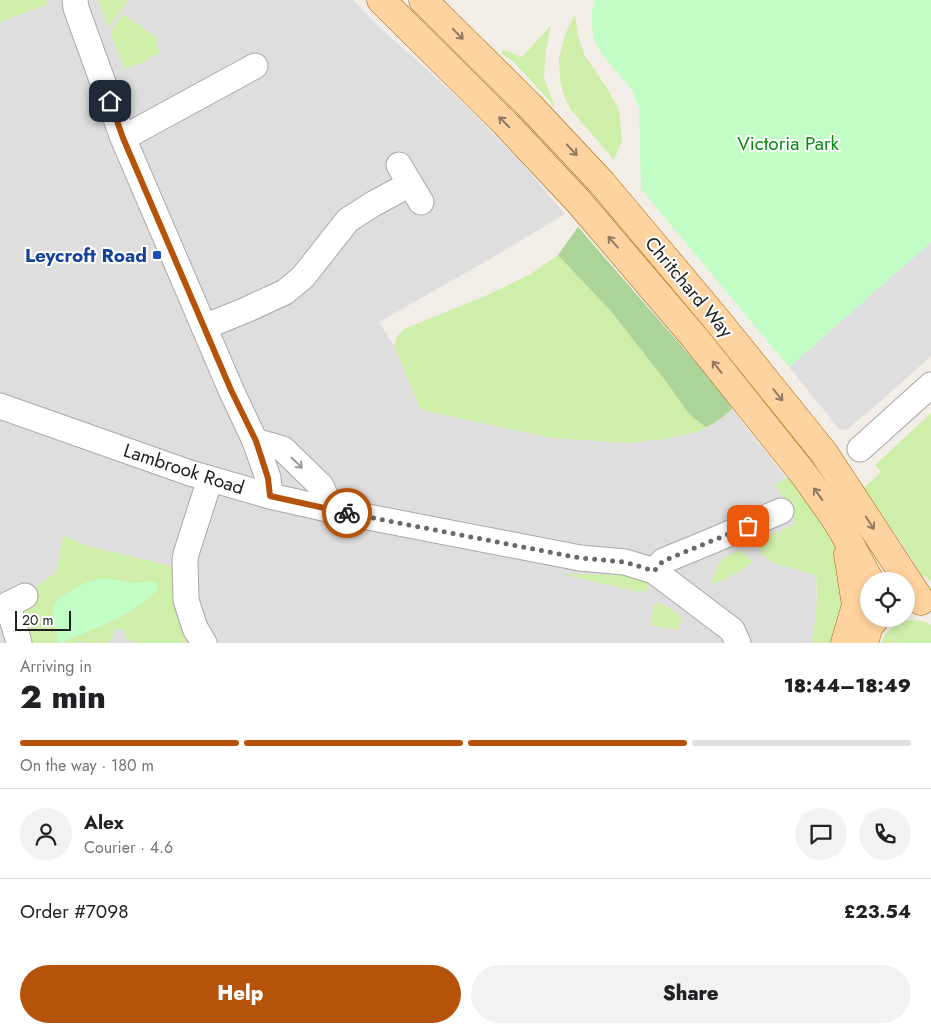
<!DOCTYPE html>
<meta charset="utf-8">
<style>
:root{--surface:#fff;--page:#f2f2f2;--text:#202124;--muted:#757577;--line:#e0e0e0;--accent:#b45309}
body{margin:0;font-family:Jost,sans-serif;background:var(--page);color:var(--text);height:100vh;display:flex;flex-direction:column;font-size:19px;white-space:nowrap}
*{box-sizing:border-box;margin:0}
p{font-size:16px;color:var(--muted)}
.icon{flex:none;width:28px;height:28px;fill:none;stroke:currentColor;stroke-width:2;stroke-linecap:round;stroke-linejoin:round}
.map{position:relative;height:643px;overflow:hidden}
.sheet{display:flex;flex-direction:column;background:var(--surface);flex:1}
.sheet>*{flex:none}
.fabs{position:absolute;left:860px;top:572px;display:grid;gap:10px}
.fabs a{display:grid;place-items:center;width:55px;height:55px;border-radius:50%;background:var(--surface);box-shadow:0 2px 8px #0003;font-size:25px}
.scale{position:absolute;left:15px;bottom:12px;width:56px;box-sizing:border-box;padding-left:5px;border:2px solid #212121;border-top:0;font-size:14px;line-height:18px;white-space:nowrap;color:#212121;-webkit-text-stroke:4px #fff;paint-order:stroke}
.pin{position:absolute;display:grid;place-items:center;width:42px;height:42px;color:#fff;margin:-21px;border-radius:10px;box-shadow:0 2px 8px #0006}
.courier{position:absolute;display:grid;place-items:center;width:50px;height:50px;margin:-25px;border:4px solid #b45309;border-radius:50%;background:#fff;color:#222;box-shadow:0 1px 6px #0007}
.summary em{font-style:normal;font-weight:800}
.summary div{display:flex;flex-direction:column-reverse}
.summary{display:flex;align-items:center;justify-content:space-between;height:85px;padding:0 20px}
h1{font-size:32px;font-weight:800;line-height:38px}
.bar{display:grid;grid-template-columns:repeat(4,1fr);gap:8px 5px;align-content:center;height:60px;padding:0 20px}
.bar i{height:6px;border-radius:4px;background:var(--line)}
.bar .active{background:var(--accent)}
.bar p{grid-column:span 4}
.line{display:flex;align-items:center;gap:12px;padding:0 20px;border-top:1px solid var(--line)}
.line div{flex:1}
.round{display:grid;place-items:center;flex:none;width:52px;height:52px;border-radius:26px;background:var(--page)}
.primary-button{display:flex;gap:10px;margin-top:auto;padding:10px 20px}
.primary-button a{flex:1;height:58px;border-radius:30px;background:var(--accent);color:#fff;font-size:20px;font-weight:800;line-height:58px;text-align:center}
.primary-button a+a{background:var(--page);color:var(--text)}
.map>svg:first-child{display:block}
.residential{fill:#dfdede}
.grass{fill:#ceeeaa}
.forest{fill:#acd499}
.park{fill:#c3fdc6}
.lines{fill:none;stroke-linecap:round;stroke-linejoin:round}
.minor-casing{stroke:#a8a8a8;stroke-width:27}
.major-casing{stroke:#9e6600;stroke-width:29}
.minor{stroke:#fff;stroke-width:25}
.major{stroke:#ffd39f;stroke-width:28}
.oneway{stroke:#907a60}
.oneway2{stroke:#9b9b9b}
.done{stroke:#6a6966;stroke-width:5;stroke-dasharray:0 9}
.route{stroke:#b45309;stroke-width:6}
.transit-dot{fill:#1a4fb4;stroke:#fff;stroke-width:2}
.labels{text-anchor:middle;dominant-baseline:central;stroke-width:4;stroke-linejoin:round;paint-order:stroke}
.park-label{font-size:19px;fill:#048a0c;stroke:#fff}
.transit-label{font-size:19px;font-weight:bold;fill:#164399;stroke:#fff;text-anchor:end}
.street-label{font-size:19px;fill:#212121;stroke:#fff}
</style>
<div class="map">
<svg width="931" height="643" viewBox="0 0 931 643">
<rect width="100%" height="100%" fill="#f2eee7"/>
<!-- residential -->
<g class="residential">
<path d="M0,0H353L380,28L430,72L476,116L523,164L565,214L490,259L379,322L394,346L421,410L553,438L628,443L664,439L716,422L732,409L786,478L794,492L814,552L816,581L817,609L814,633L811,643H0Z"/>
<path d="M931,242V356L883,399L852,425L847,430L839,429L789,367Z"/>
</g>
<!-- grass -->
<g class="grass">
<path d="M0,0H46L49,4L0,22Z"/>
<path d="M98,0H128L108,28Z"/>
<path d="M123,14L158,38L156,42L160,53L149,57L150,60L125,69L110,32Z"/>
<path d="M575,14L578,36L585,56L607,88L619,110L622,141L614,160L571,110L564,96L560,80L559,59L565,35Z"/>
<path d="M551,25L546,50L544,78L555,107L514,62L502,54V49L522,57Z"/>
<path d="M578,227L732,409L716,422L698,432L664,439L628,443L553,438L421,410L394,346L397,337L404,329L485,296L529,275L558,255Z"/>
<path d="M931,413V581L922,575L907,551L864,488L881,472L875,465Z"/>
<path d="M786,478L792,479L813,507L839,552L846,600L838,643H811C817,621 818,598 816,575C803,571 772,565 764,556C760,553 759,546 759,541L796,524L782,495L775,485Z"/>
<path d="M63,536L91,547L172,566V583L174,608L187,643H137L125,639L126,631L114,629C112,635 112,641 105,643H88L78,641V643H25L18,616L33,589L56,572Z"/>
<path d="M740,550L753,562C739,571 728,581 711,584C718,561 719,560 740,550Z"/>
<path d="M561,574L632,575L648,582L647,590L639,592Z"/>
<path d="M655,602C668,607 674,608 682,620L678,630L650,625Z"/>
<path d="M908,620L923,621L931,625V643H881C886,630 895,623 908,620Z"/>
</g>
<!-- forest -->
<path class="forest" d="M578,227L726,397L732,409L716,422L706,427L690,415L665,380L610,310L558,255Z"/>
<!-- park -->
<g class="park">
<path d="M595,0H931V242L789,367L641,189L639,109L632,90L601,53L594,39L592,25V11Z"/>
<path d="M104,578L132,583L153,581L157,583L158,589C133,615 99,627 67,640L63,643H59L57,638L54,618V605L59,598L84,583Z"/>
</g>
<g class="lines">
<!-- minor casing -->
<g class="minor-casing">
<g id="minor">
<path d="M75,0L76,8L123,138L231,390L255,441L268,478L270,496"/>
<path d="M123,138L255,66"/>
<path d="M410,184L421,202"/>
<path d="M204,327L246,310L285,292L303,277L348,220L373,204L410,184L399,165"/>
<path d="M0,406L190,473L270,496L332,510L580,558L625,562L654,571L732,630L738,643"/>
<path d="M255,441L283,449L321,486L332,510"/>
<path d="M860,449L931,385"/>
<path d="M654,571L663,561L714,540L781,511"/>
<path d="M19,643L14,625L7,605L25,596"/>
<path d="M204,643L195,628L186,600L185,560L186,554L210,479"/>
</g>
</g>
<!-- major casing -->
<g class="major-casing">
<g id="major">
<path d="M381,0L505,123L579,202L695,338L805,476L834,517L845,535L870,581"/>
<path d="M423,0L529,105L602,183L717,320L824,453L921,601"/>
<path d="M845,643L856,605L848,554"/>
<path d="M864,643L869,626L875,619"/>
</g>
</g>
<!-- minor -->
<use href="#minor" class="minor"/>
<!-- major -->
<use href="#major" class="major"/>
</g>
<!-- one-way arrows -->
<defs><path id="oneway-shaft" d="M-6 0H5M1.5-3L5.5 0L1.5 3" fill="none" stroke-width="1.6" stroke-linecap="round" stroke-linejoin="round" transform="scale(1.25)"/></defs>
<g class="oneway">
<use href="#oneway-shaft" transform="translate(458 34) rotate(45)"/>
<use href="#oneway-shaft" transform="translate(504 122) rotate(-135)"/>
<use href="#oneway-shaft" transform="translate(572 150) rotate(47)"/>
<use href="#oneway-shaft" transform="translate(613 242) rotate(-131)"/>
<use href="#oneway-shaft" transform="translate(717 367) rotate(-128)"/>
<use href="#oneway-shaft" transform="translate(778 395) rotate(51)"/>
<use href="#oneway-shaft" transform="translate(818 494) rotate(-126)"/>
<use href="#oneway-shaft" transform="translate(870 523) rotate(57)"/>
</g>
<use class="oneway2" href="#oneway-shaft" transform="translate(297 463) rotate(44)"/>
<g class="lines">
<!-- done -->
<path class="done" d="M347,513L580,558L625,562L654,571L663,561L748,526"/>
<!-- route -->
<path class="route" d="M110,101L123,138L231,390L256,441L268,478L270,496L347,513"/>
</g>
<!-- markers -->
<rect class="transit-dot" x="152" y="250" width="10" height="10" rx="2.5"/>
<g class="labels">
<!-- park labels -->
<g class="park-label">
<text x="788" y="143">Victoria Park</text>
</g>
<!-- transit labels -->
<g class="transit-label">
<text x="147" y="255">Leycroft Road</text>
</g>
<!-- street labels -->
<g class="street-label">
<text transform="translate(689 287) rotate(50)">Chritchard Way</text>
<text transform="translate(184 469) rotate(18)">Lambrook Road</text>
</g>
</g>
</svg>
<div class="fabs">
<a><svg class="icon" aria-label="locate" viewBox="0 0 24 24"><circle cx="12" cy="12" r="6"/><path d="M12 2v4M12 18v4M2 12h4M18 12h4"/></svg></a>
</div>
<div class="scale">20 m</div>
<div class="pin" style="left:748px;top:526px;background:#ea580c"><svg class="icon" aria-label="bag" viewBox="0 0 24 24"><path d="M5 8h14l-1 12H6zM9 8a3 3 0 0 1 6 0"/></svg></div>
<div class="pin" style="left:110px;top:101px;background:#1f2937"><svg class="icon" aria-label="home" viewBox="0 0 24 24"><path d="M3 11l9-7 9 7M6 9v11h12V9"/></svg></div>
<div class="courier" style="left:347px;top:513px"><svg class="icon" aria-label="bike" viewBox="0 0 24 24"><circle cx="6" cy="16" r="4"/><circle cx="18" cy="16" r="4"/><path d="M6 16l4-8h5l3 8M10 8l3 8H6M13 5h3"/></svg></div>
</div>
<section class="sheet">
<div class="summary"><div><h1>2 min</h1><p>Arriving in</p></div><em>18:44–18:49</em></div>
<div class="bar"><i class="active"></i><i class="active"></i><i class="active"></i><i></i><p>On the way · 180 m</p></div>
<div class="line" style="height:90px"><a class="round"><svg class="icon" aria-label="person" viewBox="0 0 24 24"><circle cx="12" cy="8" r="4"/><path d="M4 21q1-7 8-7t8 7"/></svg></a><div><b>Alex</b><p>Courier · 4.6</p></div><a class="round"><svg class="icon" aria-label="chat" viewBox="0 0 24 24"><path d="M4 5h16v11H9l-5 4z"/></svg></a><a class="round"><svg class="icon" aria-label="phone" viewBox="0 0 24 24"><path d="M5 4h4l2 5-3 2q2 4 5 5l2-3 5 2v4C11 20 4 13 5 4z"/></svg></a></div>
<div class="line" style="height:65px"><div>Order #7098</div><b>£23.54</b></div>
<div class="primary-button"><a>Help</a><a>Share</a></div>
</section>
